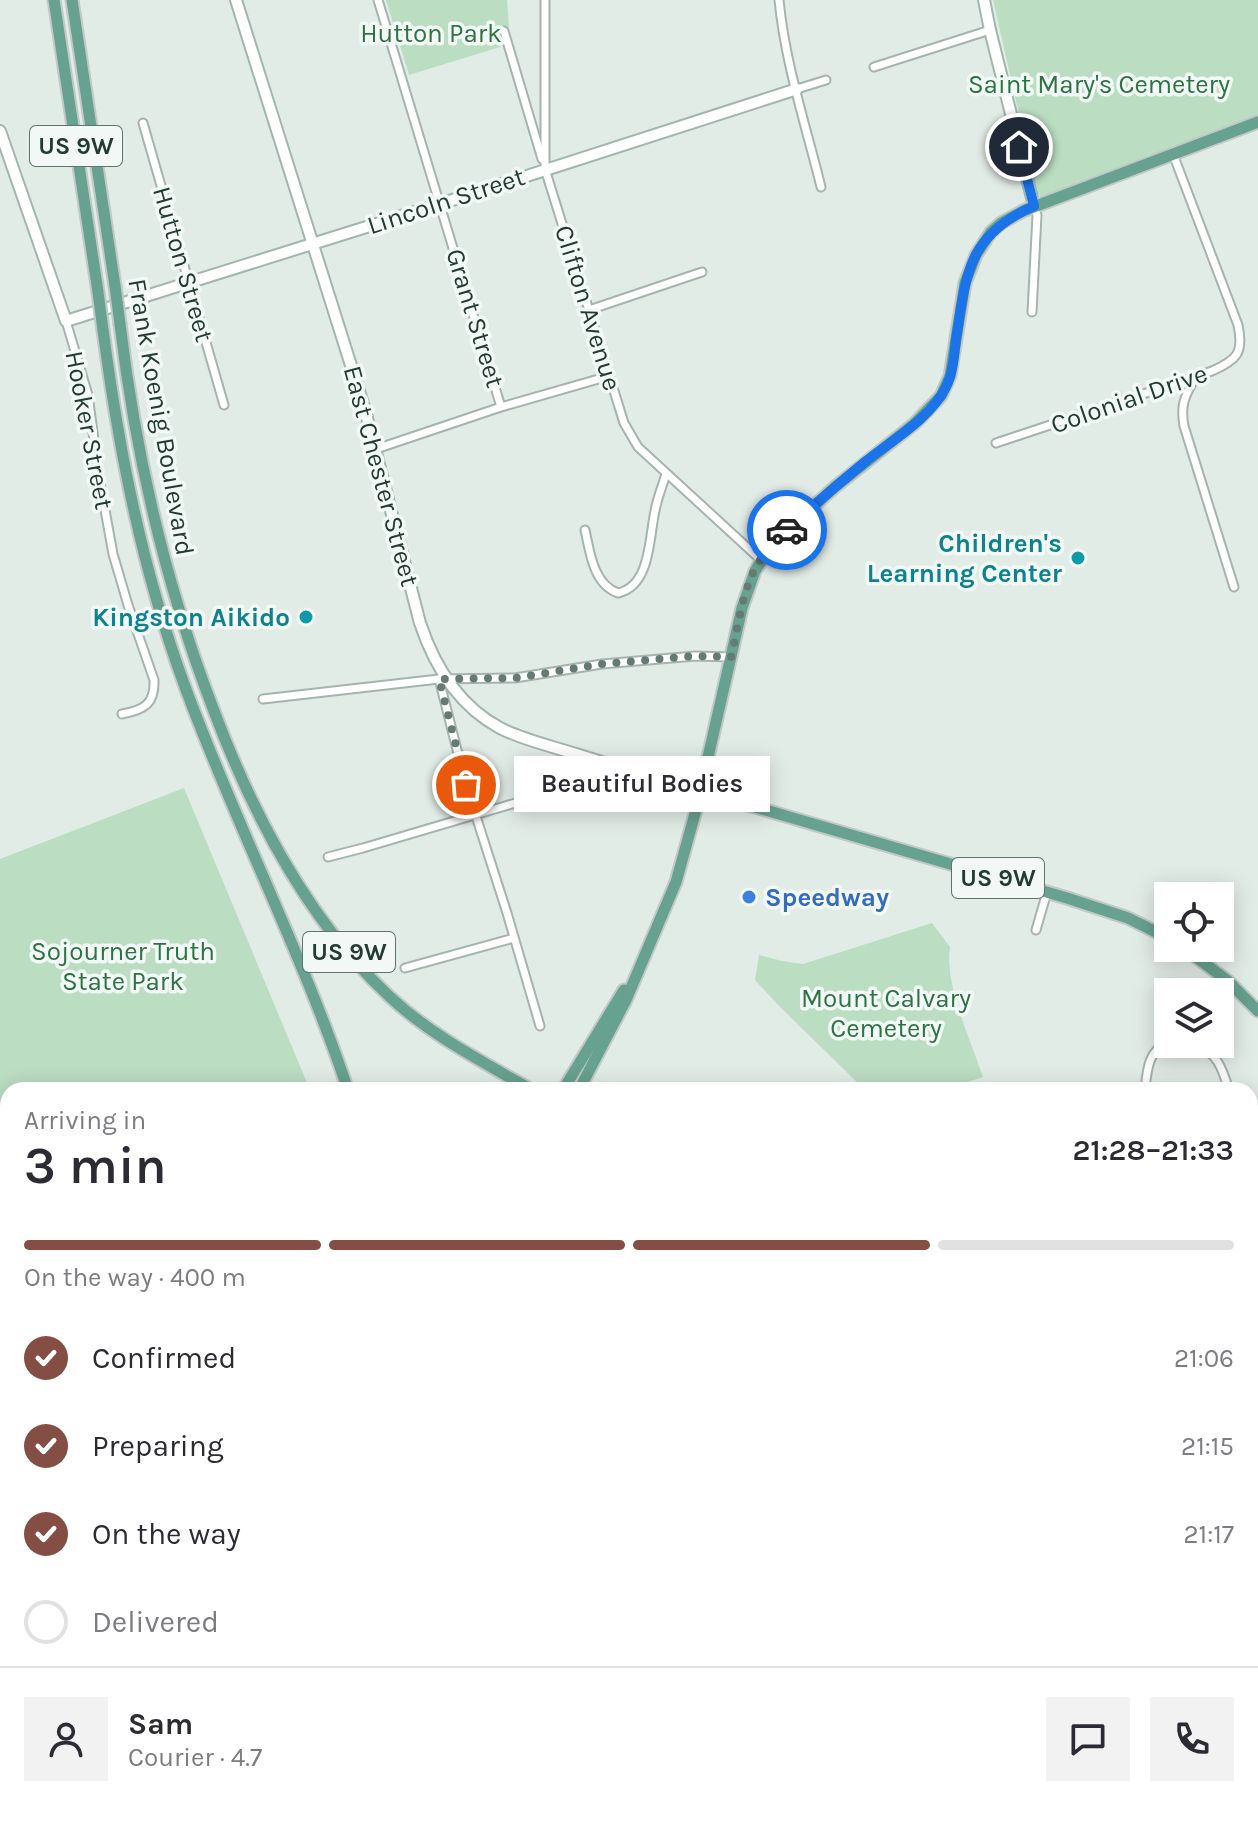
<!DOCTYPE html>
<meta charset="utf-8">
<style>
:root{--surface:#fff;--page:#f2f2f3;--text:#2b2b33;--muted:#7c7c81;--line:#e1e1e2;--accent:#844e45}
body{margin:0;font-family:Karla,sans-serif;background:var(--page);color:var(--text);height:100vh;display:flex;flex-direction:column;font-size:30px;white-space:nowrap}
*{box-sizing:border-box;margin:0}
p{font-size:26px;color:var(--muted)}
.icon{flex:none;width:44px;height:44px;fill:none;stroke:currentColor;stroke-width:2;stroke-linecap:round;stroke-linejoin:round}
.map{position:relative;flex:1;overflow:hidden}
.panel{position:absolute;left:0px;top:1082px;width:1258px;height:744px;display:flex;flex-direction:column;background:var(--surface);border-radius:24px 24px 0 0;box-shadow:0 4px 20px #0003}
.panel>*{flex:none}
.controls{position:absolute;left:1154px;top:882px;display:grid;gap:16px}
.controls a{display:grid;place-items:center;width:80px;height:80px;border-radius:0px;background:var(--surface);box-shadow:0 4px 20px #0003;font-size:40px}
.pin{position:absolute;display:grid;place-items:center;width:68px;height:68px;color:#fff;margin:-34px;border:4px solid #fff;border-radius:50%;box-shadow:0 2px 8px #0007}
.courier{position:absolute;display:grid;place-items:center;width:80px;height:80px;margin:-40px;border:6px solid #1a73e8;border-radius:50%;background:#fff;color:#222;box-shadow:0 2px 10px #0007}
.bubble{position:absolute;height:56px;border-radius:0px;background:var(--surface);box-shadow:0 4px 20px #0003;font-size:26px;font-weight:600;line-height:56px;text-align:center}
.overview em{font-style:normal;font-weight:600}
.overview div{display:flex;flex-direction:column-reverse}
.overview{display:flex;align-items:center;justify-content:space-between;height:136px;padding:0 24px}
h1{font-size:52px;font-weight:600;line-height:60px}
.bar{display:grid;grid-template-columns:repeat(4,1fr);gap:12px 8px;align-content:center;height:96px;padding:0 24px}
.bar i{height:10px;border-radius:6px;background:var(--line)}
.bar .current{background:var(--accent)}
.bar p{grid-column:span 4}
.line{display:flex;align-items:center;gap:20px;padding:0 24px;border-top:2px solid var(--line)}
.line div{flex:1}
.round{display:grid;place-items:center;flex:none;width:84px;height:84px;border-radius:0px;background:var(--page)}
ol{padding:0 24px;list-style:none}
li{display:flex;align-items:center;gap:24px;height:88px}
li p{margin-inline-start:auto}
li .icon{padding:8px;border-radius:50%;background:var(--accent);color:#fff;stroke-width:4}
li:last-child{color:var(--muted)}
li i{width:44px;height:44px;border:4px solid var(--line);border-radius:50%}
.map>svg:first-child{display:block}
.green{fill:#bbddc2}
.water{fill:#8ac9d0}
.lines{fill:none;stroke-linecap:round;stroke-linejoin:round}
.street-casing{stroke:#a5b4ae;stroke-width:11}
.secondary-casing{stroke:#a0b7ae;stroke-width:14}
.primary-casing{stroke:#c1c8c6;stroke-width:15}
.street{stroke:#fff;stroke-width:7}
.secondary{stroke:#fff;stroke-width:10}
.primary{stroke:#67a18f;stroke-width:11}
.primary-bridge-casing{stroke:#c1c8c6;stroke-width:15;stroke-linecap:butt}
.primary-bridge{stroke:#67a18f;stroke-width:11}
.done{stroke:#657a73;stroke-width:8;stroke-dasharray:0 14.4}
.route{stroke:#1a73e8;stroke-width:10}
.culture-dot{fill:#0f9aa8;stroke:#f2f8f5;stroke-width:3}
.shop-dot{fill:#3f7fe0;stroke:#f2f8f5;stroke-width:3}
.labels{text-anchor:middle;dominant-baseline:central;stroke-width:7;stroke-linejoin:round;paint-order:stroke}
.shield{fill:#f2f8f5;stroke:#60746e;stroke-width:2}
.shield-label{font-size:24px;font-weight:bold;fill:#223c34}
.park-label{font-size:26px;fill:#2d7344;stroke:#f2f8f5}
.street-label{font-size:26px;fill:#223c34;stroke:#f2f8f5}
.culture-label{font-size:26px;font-weight:bold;fill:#0d838f;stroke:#f2f8f5;text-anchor:end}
.shop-label{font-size:26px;font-weight:bold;fill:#366cbe;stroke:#f2f8f5;text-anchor:start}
</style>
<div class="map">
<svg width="1258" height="1826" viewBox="0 0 1258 1826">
<rect width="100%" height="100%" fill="#e2ece7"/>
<!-- green -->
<g class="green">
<path d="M386,0H507L509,27L496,31L500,47L409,75Z"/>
<path d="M993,0H1258V115L1041,197L1037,193Z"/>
<path d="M184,788L310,1090H8V1818H350V1826H0V859Z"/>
<path d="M932,923L950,947C944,984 971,1041 983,1077L942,1090H865L779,1006L755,980L759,955L782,961L803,964Z"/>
</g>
<!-- water -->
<path class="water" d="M0,1704L8,1706V1818H99L97,1825L100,1826H0Z"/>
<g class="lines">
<!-- street casing -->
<g class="street-casing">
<g id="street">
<path d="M378,0L501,407"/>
<path d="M545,0V169L624,423L638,447L761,560"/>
<path d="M779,0C785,63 806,126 821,187"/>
<path d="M504,31L542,159"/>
<path d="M874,67L990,30"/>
<path d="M797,89L826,80"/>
<path d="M143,123L224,405"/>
<path d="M589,310L702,272"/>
<path d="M1032,312L1037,215L1034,206"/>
<path d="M66,321L88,395L99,477L113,554L128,605L154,680C155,704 144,710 122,714"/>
<path d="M1196,376C1185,396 1180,404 1184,426L1234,587"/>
<path d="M996,443L1212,371C1237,360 1244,353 1238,325L1173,154"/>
<path d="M376,449L501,407L609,376"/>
<path d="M585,530C590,552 593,584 618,593C651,586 649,537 655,511C657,499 662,487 666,474"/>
<path d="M439,679L466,785L507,913L540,1026"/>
<path d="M263,699L439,679L515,678L602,664L695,656L731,657"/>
<path d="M328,857L363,848L566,788L596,776L608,764"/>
<path d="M1036,930L1047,892"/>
<path d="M405,968L514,938"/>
<path d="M1197,1044C1218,1055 1222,1068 1229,1090"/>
<path d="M1145,1090C1147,1070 1148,1051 1168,1042"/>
<path d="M1250,1152L1258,1174"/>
<path d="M1250,1395L1258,1387"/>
<path d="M471,1818V1826"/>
</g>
</g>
<!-- secondary casing -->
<g class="secondary-casing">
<g id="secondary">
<path d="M236,0L365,410L420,623C434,665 459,706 500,728C523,740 551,746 576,754C617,767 659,779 700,791"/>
<path d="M984,0L990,30L1034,206"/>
<path d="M0,131L66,321L440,204L797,89"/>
</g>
</g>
<!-- primary casing -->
<g class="primary-casing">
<g id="primary">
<path d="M54,0L98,292"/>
<path d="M72,0L115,286"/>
<path d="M120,324C136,458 165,584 214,711C253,815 308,921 390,997C432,1036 483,1062 532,1090"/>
<path d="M103,330C119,451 142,569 184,684C234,821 302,952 348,1090"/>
<path d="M700,791L1067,898L1128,918L1168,938"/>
<path d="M1184,948L1228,981L1258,1011"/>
<path d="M563,1090L624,990"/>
<path d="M579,1090L626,1000L676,882L696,810L742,608L755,571L769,549L787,530L835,487L914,424L941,396L950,376L965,283L976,255L991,232L1001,223L1023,211L1258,122"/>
<path d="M377,1818V1826"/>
</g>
</g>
<!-- street -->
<use href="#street" class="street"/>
<!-- secondary -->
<use href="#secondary" class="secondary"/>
<!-- primary -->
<use href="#primary" class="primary"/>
<!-- primary-bridge casing -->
<g class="primary-bridge-casing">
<g id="primary-bridge">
<path d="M115,286L120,324"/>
<path d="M98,292L103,330"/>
</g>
</g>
<!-- primary-bridge -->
<use href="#primary-bridge" class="primary-bridge"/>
</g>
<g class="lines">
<!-- done -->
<path class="done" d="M466,785L439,679L515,678L602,664L695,656L731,657C739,625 742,587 761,559C768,549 778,539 787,530"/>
<!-- route -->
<path class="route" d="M787,530C812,507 838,484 865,462C892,440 930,419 946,387C953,373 954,356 956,340C966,275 967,235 1034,206L1019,147"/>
</g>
<!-- markers -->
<g class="culture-dot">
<circle cx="1078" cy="558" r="8"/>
<circle cx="306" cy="617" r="8"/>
</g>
<circle class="shop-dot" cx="749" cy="897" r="8"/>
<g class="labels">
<!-- shield labels -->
<g class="shield">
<rect x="30" y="126" width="92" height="40" rx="6"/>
<rect x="952" y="858" width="92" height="40" rx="6"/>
<rect x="303" y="932" width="92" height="40" rx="6"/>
</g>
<g class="shield-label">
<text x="76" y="146">US 9W</text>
<text x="998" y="878">US 9W</text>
<text x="349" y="952">US 9W</text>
</g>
<!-- park labels -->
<g class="park-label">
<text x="431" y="33">Hutton Park</text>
<text x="1099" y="84">Saint Mary's Cemetery</text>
<text x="123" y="951">Sojourner Truth<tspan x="123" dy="30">State Park</tspan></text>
<text x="886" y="998">Mount Calvary<tspan x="886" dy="30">Cemetery</tspan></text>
</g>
<!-- street labels -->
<g class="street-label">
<text transform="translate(446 201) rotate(-18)">Lincoln Street</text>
<text transform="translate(183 264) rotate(74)">Hutton Street</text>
<text transform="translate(588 308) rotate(73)">Clifton Avenue</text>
<text transform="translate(475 318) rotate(73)">Grant Street</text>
<text transform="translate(1129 399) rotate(-19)">Colonial Drive</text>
<text transform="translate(161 417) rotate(80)">Frank Koenig Boulevard</text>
<text transform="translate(89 430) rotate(79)">Hooker Street</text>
<text transform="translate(381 476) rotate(75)">East Chester Street</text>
</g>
<!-- culture labels -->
<g class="culture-label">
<text x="1062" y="543">Children's<tspan x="1062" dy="30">Learning Center</tspan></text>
<text x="290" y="617">Kingston Aikido</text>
</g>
<!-- shop labels -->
<g class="shop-label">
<text x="765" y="897">Speedway</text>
</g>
</g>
</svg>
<div class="controls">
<a><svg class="icon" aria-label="locate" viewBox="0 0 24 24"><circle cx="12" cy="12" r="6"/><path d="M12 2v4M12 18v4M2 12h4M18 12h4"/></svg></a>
<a><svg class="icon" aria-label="layers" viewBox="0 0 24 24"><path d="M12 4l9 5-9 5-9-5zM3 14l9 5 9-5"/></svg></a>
</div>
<div class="pin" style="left:466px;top:785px;background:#ea580c"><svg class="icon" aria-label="bag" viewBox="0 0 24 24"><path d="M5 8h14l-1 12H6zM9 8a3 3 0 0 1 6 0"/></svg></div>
<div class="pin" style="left:1019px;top:147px;background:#1f2937"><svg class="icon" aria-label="home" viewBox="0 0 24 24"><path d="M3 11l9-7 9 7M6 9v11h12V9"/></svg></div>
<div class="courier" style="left:787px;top:530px"><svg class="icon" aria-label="car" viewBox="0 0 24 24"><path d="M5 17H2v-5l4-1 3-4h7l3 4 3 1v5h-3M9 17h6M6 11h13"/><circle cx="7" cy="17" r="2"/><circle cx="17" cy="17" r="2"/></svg></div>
<div class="bubble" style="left:514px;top:756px;width:256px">Beautiful Bodies</div>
<section class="panel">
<div class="overview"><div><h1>3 min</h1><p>Arriving in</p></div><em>21:28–21:33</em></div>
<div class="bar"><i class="current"></i><i class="current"></i><i class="current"></i><i></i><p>On the way · 400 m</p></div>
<ol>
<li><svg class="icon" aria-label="check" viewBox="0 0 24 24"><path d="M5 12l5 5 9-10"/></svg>Confirmed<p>21:06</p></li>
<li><svg class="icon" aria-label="check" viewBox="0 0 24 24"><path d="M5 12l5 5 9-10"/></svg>Preparing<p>21:15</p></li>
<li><svg class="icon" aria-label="check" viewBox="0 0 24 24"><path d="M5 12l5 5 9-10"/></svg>On the way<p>21:17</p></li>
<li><i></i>Delivered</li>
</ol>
<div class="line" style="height:144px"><a class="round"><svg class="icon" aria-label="person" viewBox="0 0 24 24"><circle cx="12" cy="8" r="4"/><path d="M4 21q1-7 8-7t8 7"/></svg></a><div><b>Sam</b><p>Courier · 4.7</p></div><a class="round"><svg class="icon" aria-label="chat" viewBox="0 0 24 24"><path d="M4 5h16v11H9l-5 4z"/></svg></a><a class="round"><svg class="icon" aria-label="phone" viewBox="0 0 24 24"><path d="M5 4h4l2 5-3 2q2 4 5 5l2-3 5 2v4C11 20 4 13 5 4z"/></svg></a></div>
</section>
</div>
